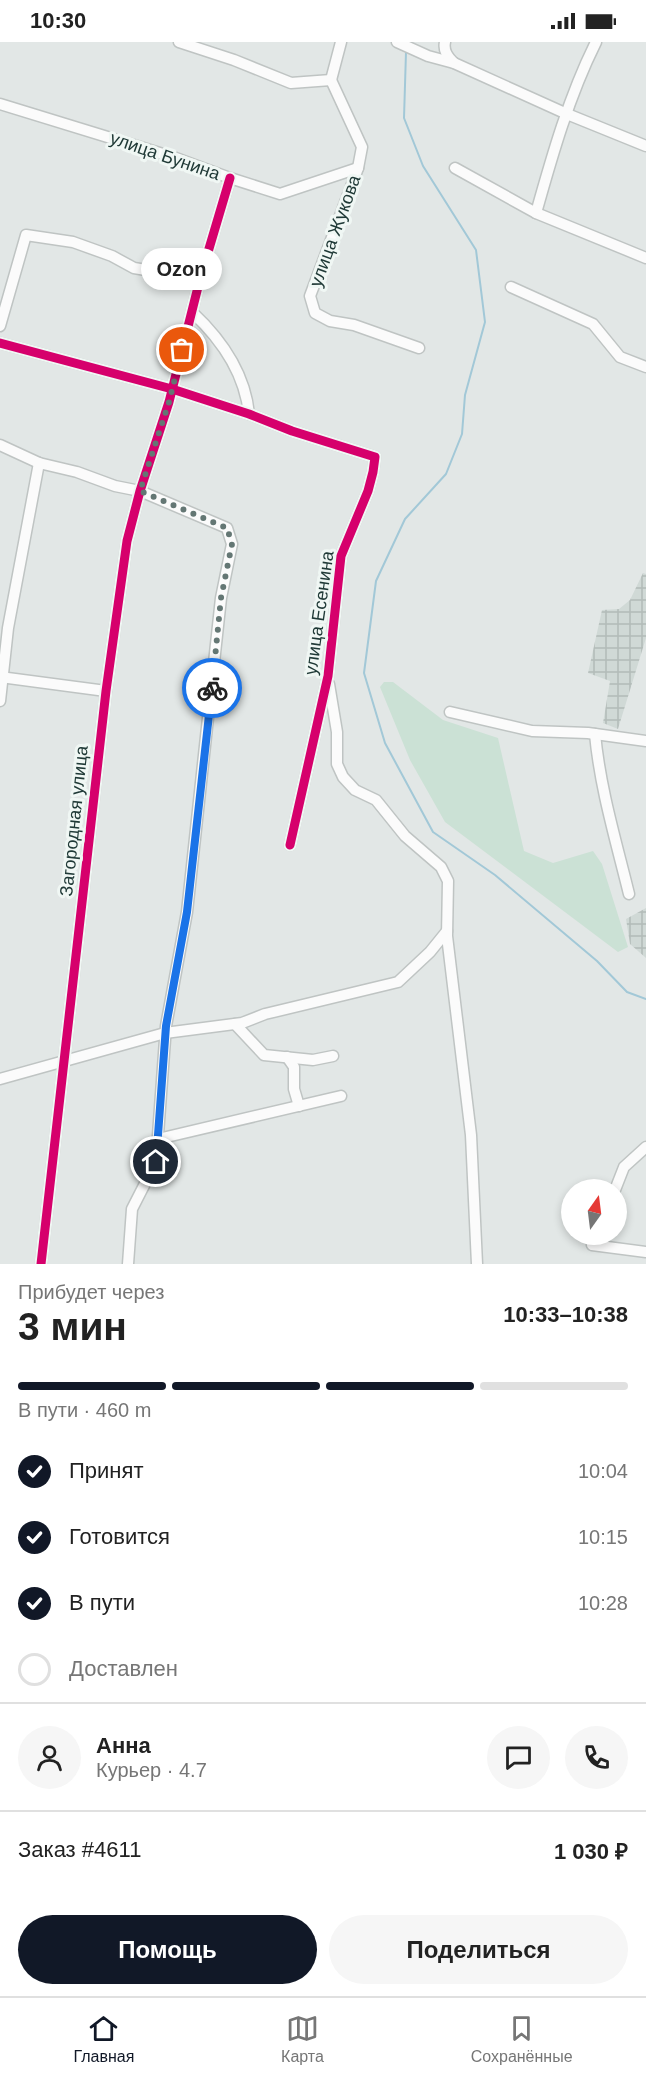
<!DOCTYPE html>
<html lang="ru">
<meta charset="utf-8">
<style>
:root{--surface:#fff;--page:#f6f6f6;--text:#222;--muted:#767676;--line:#e0e0e0;--accent:#111827}
body{margin:0;font-family:Helvetica,sans-serif;background:var(--page);color:var(--text);height:100vh;display:flex;flex-direction:column;font-size:22px;white-space:nowrap}
*{box-sizing:border-box;margin:0}
p{font-size:20px;color:var(--muted)}
.icon{flex:none;width:33px;height:33px;fill:none;stroke:currentColor;stroke-width:2;stroke-linecap:round;stroke-linejoin:round}
.map{position:relative;height:1222px;overflow:hidden}
.side{display:flex;flex-direction:column;background:var(--surface);flex:1}
.side>*{flex:none}
.needle{width:39px;rotate:14deg}
.fabs{position:absolute;left:561px;top:1137px;display:grid;gap:12px}
.fabs a{display:grid;place-items:center;width:66px;height:66px;border-radius:50%;background:var(--surface);box-shadow:0 3px 9px #0003;font-size:30px}
.pin{position:absolute;display:grid;place-items:center;width:51px;height:51px;color:#fff;margin:-26px;border:3px solid #fff;border-radius:50%;box-shadow:0 2px 6px #0007}
.courier{position:absolute;display:grid;place-items:center;width:60px;height:60px;margin:-30px;border:4px solid #1a73e8;border-radius:50%;background:#fff;color:#222;box-shadow:0 2px 8px #0007}
.bubble{position:absolute;height:42px;border-radius:21px;background:var(--surface);box-shadow:0 3px 9px #0003;font-size:20px;font-weight:700;line-height:42px;text-align:center}
.summary em{font-style:normal;font-weight:700}
.summary div{display:flex;flex-direction:column-reverse}
.summary{display:flex;align-items:center;justify-content:space-between;height:102px;padding:0 18px}
h1{font-size:39px;font-weight:700;line-height:45px}
.bar{display:grid;grid-template-columns:repeat(4,1fr);gap:9px 6px;align-content:center;height:72px;padding:0 18px}
.bar i{height:8px;border-radius:4px;background:var(--line)}
.bar .selected{background:var(--accent)}
.bar p{grid-column:span 4}
.line{display:flex;align-items:center;gap:15px;padding:0 18px;border-top:2px solid var(--line)}
.line div{flex:1}
.round{display:grid;place-items:center;flex:none;width:63px;height:63px;border-radius:32px;background:var(--page)}
ol{padding:0 18px;list-style:none}
li{display:flex;align-items:center;gap:18px;height:66px}
li p{margin-inline-start:auto}
li .icon{padding:6px;border-radius:50%;background:var(--accent);color:#fff;stroke-width:4}
li:last-child{color:var(--muted)}
li i{width:33px;height:33px;border:3px solid var(--line);border-radius:50%}
.cta{display:flex;gap:12px;margin-top:auto;padding:12px 18px}
.cta a{flex:1;height:69px;border-radius:36px;background:var(--accent);color:#fff;font-size:24px;font-weight:700;line-height:69px;text-align:center}
.cta a+a{background:var(--page);color:var(--text)}
.status{display:flex;justify-content:space-between;align-items:center;height:42px;padding:0 30px;background:var(--surface);direction:ltr}
.status svg{height:16px;fill:currentColor}
.menu{display:flex;justify-content:space-around;align-items:center;height:84px;border-top:2px solid var(--line);background:var(--surface);font-size:16px;color:var(--muted)}
.menu a{display:grid;justify-items:center;gap:3px}
.menu .selected{color:var(--accent)}
.map>svg:first-child{display:block}
.industrial{fill:url(#industrial-grid)}
.green{fill:#cbe1d5}
.lines{fill:none;stroke-linecap:round;stroke-linejoin:round}
.stream{stroke:#a2c8d7;stroke-width:2}
.minor-casing{stroke:#bfc4c3;stroke-width:13}
.minor{stroke:#fbfbfb;stroke-width:10}
.cycleway-casing{stroke:#f0f7f4;stroke-width:13}
.cycleway{stroke:#d6006c;stroke-width:9}
.done{stroke:#647774;stroke-width:6;stroke-dasharray:0 10.8}
.route{stroke:#1a73e8;stroke-width:8}
.labels{text-anchor:middle;dominant-baseline:central;stroke-width:6;stroke-linejoin:round;paint-order:stroke}
.street-label{font-size:18px;fill:#203a37;stroke:#f0f7f4}
</style>
<div class="status"><b>10:30</b><svg viewBox="0 0 49 12"><path d="M0 12V9h3v3zM5 12V6h3v6zM10 12V3h3v9zM15 12V0h3v12zM26 1h20v11H26zM47 4h2v5h-2z"/></svg></div>
<div class="map">
<svg width="646" height="1222" viewBox="0 0 646 1222">
<defs>
<pattern id="industrial-grid" width="8" height="8" patternUnits="userSpaceOnUse" patternTransform="scale(1.5)"><rect width="8" height="8" fill="#d0d9d6"/><path d="M0 4h8M4 0v8" fill="none" stroke="#b2bbb8"/></pattern>
</defs>
<rect width="100%" height="100%" fill="#e2e7e6"/>
<!-- industrial -->
<g class="industrial">
<path d="M643,531L646,532V596L618,687L603,681L610,639L588,631L602,568L619,567L630,558Z"/>
<path d="M646,866V916L630,902L626,877Z"/>
</g>
<!-- green -->
<path class="green" d="M384,640H393L443,678L498,696L524,809L553,821L593,809L602,822L628,905L618,910L445,780L410,718L380,645Z"/>
<g class="lines">
<!-- stream -->
<path class="stream" d="M406,10L404,76L423,124L476,208L485,280L465,353L462,392L446,432L405,477L376,539L364,631L385,701L433,790L495,833L597,919L627,950L646,957"/>
<!-- minor casing -->
<g class="minor-casing">
<g id="minor">
<path d="M179,0L234,18L291,41L331,38"/>
<path d="M397,0L428,14L454,21L567,72L646,104"/>
<path d="M445,0C443,9 448,15 454,21"/>
<path d="M331,38L362,105L358,126L310,254L315,271L330,279L354,283L419,306"/>
<path d="M331,38L341,0"/>
<path d="M0,62L176,116L230,136L280,152L358,126"/>
<path d="M455,126L536,171L646,216"/>
<path d="M536,171C552,114 569,54 596,0"/>
<path d="M511,245L593,282L620,315L646,325"/>
<path d="M192,270C221,297 245,332 249,372"/>
<path d="M0,284L26,193L73,200L112,214L134,226L200,237"/>
<path d="M0,301L172,347L249,372L292,389L375,415L373,430L368,449L341,514L328,634L290,803"/>
<path d="M0,403L39,421L77,430L115,444L140,449L227,486L232,502L221,556L187,870L166,984L156,1120L132,1167L128,1222"/>
<path d="M0,635L106,649"/>
<path d="M329,642L337,690V722L343,735L355,748L376,758L405,794L441,825L448,839L447,894L471,1093L477,1222"/>
<path d="M0,659L8,586L39,421"/>
<path d="M450,670L532,689L588,691L646,699"/>
<path d="M595,692C600,746 616,799 629,852"/>
<path d="M235,982L264,1013L313,1018L333,1014"/>
<path d="M287,1015L294,1025V1047L299,1064"/>
<path d="M0,1037L165,991L242,981L265,972L398,940L430,910L447,889"/>
<path d="M158,1097L341,1054"/>
<path d="M615,1148L624,1125L646,1105"/>
<path d="M596,1192L592,1203L646,1210"/>
<path d="M41,1222L106,649L127,499L140,449L169,360L200,237L230,136"/>
</g>
</g>
<!-- minor -->
<use href="#minor" class="minor"/>
<!-- cycleway casing -->
<g class="cycleway-casing">
<g id="cycleway">
<path d="M0,301L172,347L249,372L292,389L375,415L373,430L368,449L341,514L328,634L290,803"/>
<path d="M41,1222L106,649L127,499L140,449L169,360L200,237L230,136"/>
</g>
</g>
<!-- cycleway -->
<use href="#cycleway" class="cycleway"/>
</g>
<g class="lines">
<!-- done -->
<path class="done" d="M182,308L169,360L140,449L227,486L232,502L221,556L212,646"/>
<!-- route -->
<path class="route" d="M156,1120L166,984L187,870L212,646"/>
</g>
<g class="labels">
<!-- street labels -->
<g class="street-label">
<text transform="translate(165 114) rotate(19)">улица Бунина</text>
<text transform="translate(335 189) rotate(-70)">улица Жукова</text>
<text transform="translate(319 571) rotate(-82)">улица Есенина</text>
<text transform="translate(74 779) rotate(-84)">Загородная улица</text>
</g>
</g>
</svg>
<div class="fabs">
<a><svg class="needle" viewBox="-14 -14 28 28"><path d="M0-13l5 13h-10z" fill="#e53935"/><path d="M0 13l5-13h-10z" fill="#767676"/></svg></a>
</div>
<div class="pin" style="left:182px;top:308px;background:#ea580c"><svg class="icon" aria-label="bag" viewBox="0 0 24 24"><path d="M5 8h14l-1 12H6zM9 8a3 3 0 0 1 6 0"/></svg></div>
<div class="pin" style="left:156px;top:1120px;background:#1f2937"><svg class="icon" aria-label="home" viewBox="0 0 24 24"><path d="M3 11l9-7 9 7M6 9v11h12V9"/></svg></div>
<div class="courier" style="left:212px;top:646px"><svg class="icon" aria-label="bike" viewBox="0 0 24 24"><circle cx="6" cy="16" r="4"/><circle cx="18" cy="16" r="4"/><path d="M6 16l4-8h5l3 8M10 8l3 8H6M13 5h3"/></svg></div>
<div class="bubble" style="left:141px;top:206px;width:81px">Ozon</div>
</div>
<section class="side">
<div class="summary"><div><h1>3 мин</h1><p>Прибудет через</p></div><em>10:33–10:38</em></div>
<div class="bar"><i class="selected"></i><i class="selected"></i><i class="selected"></i><i></i><p>В пути · 460 m</p></div>
<ol>
<li><svg class="icon" aria-label="check" viewBox="0 0 24 24"><path d="M5 12l5 5 9-10"/></svg>Принят<p>10:04</p></li>
<li><svg class="icon" aria-label="check" viewBox="0 0 24 24"><path d="M5 12l5 5 9-10"/></svg>Готовится<p>10:15</p></li>
<li><svg class="icon" aria-label="check" viewBox="0 0 24 24"><path d="M5 12l5 5 9-10"/></svg>В пути<p>10:28</p></li>
<li><i></i>Доставлен</li>
</ol>
<div class="line" style="height:108px"><a class="round"><svg class="icon" aria-label="person" viewBox="0 0 24 24"><circle cx="12" cy="8" r="4"/><path d="M4 21q1-7 8-7t8 7"/></svg></a><div><b>Анна</b><p>Курьер · 4.7</p></div><a class="round"><svg class="icon" aria-label="chat" viewBox="0 0 24 24"><path d="M4 5h16v11H9l-5 4z"/></svg></a><a class="round"><svg class="icon" aria-label="phone" viewBox="0 0 24 24"><path d="M5 4h4l2 5-3 2q2 4 5 5l2-3 5 2v4C11 20 4 13 5 4z"/></svg></a></div>
<div class="line" style="height:78px"><div>Заказ #4611</div><b>1 030 ₽</b></div>
<div class="cta"><a>Помощь</a><a>Поделиться</a></div>
</section>
<nav class="menu">
<a class="selected"><svg class="icon" aria-label="home" viewBox="0 0 24 24"><path d="M3 11l9-7 9 7M6 9v11h12V9"/></svg>Главная</a>
<a><svg class="icon" aria-label="map" viewBox="0 0 24 24"><path d="M3 6l6-2 6 2 6-2v14l-6 2-6-2-6 2zM9 4v14M15 6v14"/></svg>Карта</a>
<a><svg class="icon" aria-label="saved" viewBox="0 0 24 24"><path d="M7 4h10v16l-5-4-5 4z"/></svg>Сохранённые</a>
</nav>
